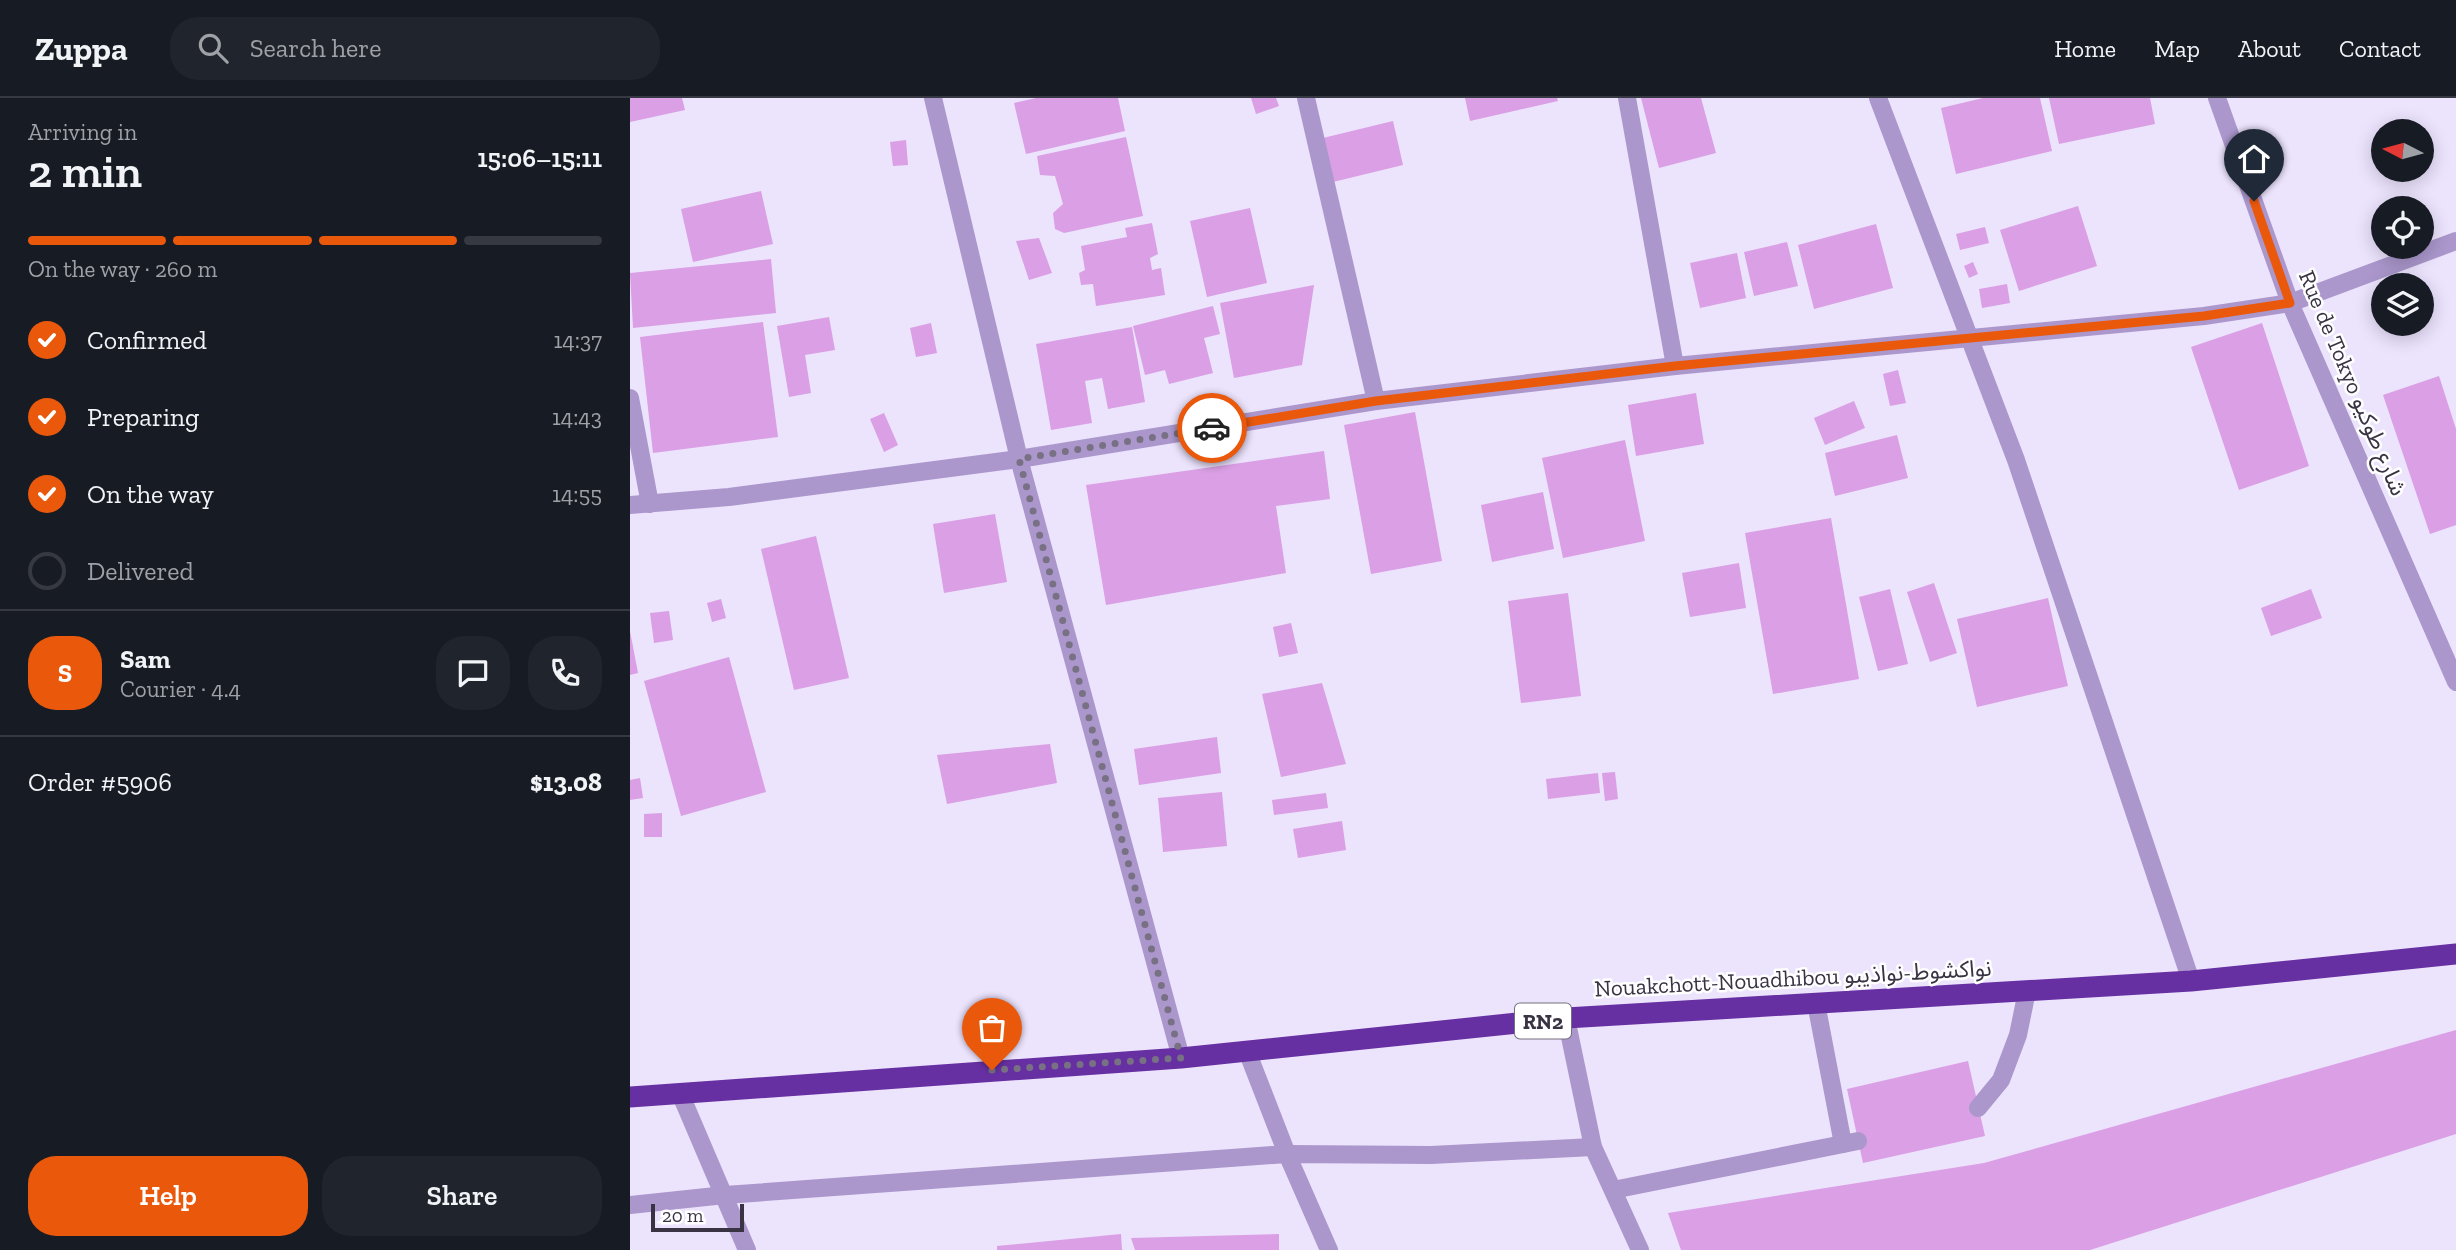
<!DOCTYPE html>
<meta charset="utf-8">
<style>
:root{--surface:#171b24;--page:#20242c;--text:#f1f3f6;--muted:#9ea1a6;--line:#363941;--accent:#ea580c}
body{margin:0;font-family:"Zilla Slab","Noto Sans Arabic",serif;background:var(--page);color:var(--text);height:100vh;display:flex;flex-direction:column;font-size:26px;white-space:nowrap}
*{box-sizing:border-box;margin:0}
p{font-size:23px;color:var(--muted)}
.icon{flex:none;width:38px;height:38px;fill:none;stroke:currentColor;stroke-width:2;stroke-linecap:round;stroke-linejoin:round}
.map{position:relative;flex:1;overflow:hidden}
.sheet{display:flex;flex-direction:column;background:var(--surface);width:630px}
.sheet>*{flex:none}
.needle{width:46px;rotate:276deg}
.fabs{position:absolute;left:1741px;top:21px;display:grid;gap:14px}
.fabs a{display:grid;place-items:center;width:63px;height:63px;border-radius:50%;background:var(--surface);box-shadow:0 4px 18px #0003;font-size:35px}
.scale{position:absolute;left:21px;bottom:18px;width:93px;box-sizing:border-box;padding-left:7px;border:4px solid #393343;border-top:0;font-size:19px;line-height:24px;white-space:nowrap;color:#393343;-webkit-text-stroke:5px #fff;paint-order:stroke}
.pin{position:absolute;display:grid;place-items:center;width:60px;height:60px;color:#fff;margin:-72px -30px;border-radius:50% 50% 50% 0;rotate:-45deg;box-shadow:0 0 7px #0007}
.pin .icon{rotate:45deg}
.courier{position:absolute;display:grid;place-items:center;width:70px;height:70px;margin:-35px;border:5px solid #ea580c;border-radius:50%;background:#fff;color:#222;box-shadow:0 2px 9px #0007}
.head em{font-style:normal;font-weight:600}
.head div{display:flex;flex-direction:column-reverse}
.head{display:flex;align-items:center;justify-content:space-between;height:119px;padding:0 28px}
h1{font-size:46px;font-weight:600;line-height:52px}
.bar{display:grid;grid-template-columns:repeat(4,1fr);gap:10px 7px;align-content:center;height:84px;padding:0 28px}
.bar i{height:9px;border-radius:5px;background:var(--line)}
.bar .current{background:var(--accent)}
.bar p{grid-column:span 4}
.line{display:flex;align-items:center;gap:18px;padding:0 28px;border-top:2px solid var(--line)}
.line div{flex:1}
.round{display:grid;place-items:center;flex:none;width:74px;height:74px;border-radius:28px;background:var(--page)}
ol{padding:0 28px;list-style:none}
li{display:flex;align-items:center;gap:21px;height:77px}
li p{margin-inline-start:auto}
li .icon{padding:7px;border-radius:50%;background:var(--accent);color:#fff;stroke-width:4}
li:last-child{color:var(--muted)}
li i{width:38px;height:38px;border:4px solid var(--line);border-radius:50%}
.primary-button{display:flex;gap:14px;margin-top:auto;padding:14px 28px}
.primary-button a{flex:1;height:80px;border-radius:28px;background:var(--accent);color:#fff;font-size:28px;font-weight:600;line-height:80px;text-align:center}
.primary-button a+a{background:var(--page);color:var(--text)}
header{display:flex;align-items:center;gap:42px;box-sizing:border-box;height:98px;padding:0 35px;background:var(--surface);border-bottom:2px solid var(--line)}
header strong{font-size:33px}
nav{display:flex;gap:38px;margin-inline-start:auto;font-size:24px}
.search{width:490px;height:63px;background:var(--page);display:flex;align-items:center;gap:18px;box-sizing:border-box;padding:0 24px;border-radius:28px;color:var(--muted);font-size:26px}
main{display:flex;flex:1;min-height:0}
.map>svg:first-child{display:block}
.building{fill:#da9fe4}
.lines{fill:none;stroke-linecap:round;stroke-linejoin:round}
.lane{stroke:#ab97cc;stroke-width:18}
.street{stroke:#ab97cc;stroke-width:18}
.highway{stroke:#6730a2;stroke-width:21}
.done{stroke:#787184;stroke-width:7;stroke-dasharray:0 12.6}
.route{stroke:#ea580c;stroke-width:9}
.labels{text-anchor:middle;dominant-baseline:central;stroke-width:5;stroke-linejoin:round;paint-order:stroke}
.shield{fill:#fff;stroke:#74707b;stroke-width:2}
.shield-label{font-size:21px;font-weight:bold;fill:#393343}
.street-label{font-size:23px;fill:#393343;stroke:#fff}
</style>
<header>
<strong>Zuppa</strong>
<div class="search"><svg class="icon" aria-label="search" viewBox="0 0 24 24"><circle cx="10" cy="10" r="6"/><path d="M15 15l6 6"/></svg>Search here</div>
<nav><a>Home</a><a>Map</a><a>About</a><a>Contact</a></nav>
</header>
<main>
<section class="sheet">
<div class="head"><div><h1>2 min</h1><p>Arriving in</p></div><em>15:06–15:11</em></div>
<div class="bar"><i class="current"></i><i class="current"></i><i class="current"></i><i></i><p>On the way · 260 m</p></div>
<ol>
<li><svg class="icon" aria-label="check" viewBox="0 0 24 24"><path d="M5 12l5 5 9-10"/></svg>Confirmed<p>14:37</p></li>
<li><svg class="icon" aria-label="check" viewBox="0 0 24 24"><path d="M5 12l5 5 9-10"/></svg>Preparing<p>14:43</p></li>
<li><svg class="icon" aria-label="check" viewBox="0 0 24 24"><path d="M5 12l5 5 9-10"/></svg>On the way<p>14:55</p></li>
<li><i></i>Delivered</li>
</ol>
<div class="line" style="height:126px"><b class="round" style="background:var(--accent);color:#fff">S</b><div><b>Sam</b><p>Courier · 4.4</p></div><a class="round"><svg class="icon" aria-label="chat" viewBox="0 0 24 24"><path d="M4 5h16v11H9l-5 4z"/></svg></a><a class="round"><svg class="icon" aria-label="phone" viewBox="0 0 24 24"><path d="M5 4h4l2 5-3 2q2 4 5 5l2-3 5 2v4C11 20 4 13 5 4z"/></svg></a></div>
<div class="line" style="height:91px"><div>Order #5906</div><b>$13.08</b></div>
<div class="primary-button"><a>Help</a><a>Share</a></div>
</section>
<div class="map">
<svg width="1826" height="1152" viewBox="0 0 1826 1152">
<rect width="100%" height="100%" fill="#ece3fd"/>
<!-- building -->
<g class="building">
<path d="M0,0H52L55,12L0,24Z"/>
<path d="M406,0H488L495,33L396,56L384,5Z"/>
<path d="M621,0H646L649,8L626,16Z"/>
<path d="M835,0H927L928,3L840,23Z"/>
<path d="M1011,0H1071L1086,55L1029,70Z"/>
<path d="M1353,0H1410L1422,53L1326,76L1311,10Z"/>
<path d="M1419,0H1520L1525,26L1429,46Z"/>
<path d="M763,23L773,67L703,84L693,40Z"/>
<path d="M496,39L513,118L434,135L425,131L423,115L433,106L425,78L410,77L407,58Z"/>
<path d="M276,42L278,67L263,68L260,44Z"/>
<path d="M131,93L143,146L63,164L51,111Z"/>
<path d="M1448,108L1467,168L1389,193L1370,132Z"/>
<path d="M620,110L637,185L577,199L560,123Z"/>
<path d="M522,125L528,156L520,160L522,172L531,170L535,197L466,208L463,186L451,187L449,175L455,172L451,148L497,139L495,130Z"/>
<path d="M1246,126L1263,190L1184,211L1168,147Z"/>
<path d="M1355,129L1359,145L1330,152L1326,136Z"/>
<path d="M409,140L422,175L399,182L386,143Z"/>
<path d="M1157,144L1168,188L1124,198L1114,154Z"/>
<path d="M1107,155L1116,200L1070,210L1060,165Z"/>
<path d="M141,161L146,215L3,230L0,175Z"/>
<path d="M1343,164L1348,176L1339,180L1334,168Z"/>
<path d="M1377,186L1380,205L1352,210L1349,191Z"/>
<path d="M684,187L672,267L604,280L590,205Z"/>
<path d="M583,208L590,236L574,240L583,275L539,286L535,272L515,277L503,228Z"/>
<path d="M199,219L205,252L175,257L181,295L159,299L147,228Z"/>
<path d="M133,224L148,339L23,355L10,239Z"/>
<path d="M301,225L307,255L286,259L280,230Z"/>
<path d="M1632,225L1679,368L1609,392L1561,249Z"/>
<path d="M502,229L515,304L478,311L472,280L455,283L462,325L421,332L406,246Z"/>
<path d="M1268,272L1276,305L1260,308L1253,276Z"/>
<path d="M1809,278L1826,331V427L1800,436L1753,297Z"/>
<path d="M1066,295L1074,346L1006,358L998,307Z"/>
<path d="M1224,303L1235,330L1195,347L1184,320Z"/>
<path d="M785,314L812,463L741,476L714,327Z"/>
<path d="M254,315L268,347L254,354L240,321Z"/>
<path d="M1267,337L1278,380L1205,398L1195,355Z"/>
<path d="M995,342L1015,443L933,460L912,360Z"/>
<path d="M694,353L700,401L646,408L656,475L476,507L456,387Z"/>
<path d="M913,394L924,451L862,464L851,407Z"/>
<path d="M365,416L377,484L314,495L303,426Z"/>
<path d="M1201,420L1229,581L1143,596L1115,435Z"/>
<path d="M186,438L219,580L164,592L131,451Z"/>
<path d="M1109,465L1116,510L1060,519L1052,475Z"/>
<path d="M1304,485L1327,555L1300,564L1277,494Z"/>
<path d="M1260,491L1278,566L1248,573L1229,499Z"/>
<path d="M1681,491L1692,520L1641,538L1631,510Z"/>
<path d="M938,495L951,598L891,605L878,503Z"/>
<path d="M1418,500L1438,588L1347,609L1327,521Z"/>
<path d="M91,501L96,520L82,524L77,505Z"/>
<path d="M39,513L43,542L24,545L20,515Z"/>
<path d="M661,525L668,555L649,559L643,529Z"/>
<path d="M0,533L8,575L0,577Z"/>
<path d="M99,559L136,694L51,718L14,583Z"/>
<path d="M692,585L716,666L651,679L632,596Z"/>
<path d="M587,639L591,675L509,687L504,651Z"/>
<path d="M420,646L427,685L317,706L307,657Z"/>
<path d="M985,674L988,701L975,703L972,675Z"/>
<path d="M968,675L970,695L918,701L916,681Z"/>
<path d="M10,680L13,700L0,702V682Z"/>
<path d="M592,694L597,748L533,754L528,700Z"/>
<path d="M696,695L698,710L644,717L642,702Z"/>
<path d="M32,715V739H14V716Z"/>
<path d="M712,723L716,752L668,760L663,731Z"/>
<path d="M1826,932V1036L1460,1152H1051L1038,1115L1354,1065Z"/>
<path d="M1338,963L1355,1038L1233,1065L1217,991Z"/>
<path d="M491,1136L492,1152H367V1148Z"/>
<path d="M649,1136V1152H505L501,1140Z"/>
</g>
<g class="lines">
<!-- lane -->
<g class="lane">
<path d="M1186,905L1213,1046"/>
<path d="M1348,1010L1371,982L1388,937L1397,893"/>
<path d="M983,1092L1228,1043"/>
</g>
<!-- street -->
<g class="street">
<path d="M303,0L389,361L551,960"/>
<path d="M676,0L746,303"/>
<path d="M997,0L1045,268"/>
<path d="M1248,0L1386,362L1561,883"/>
<path d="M1587,0L1660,205L1826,584"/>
<path d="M0,300L20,406"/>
<path d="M0,407L99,399L389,361L746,303L1045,268L1574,218L1660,205L1826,143"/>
<path d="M936,920L963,1049L1010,1152"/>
<path d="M617,953L657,1056L699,1152"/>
<path d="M50,995L117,1152"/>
<path d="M0,1107L95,1097L657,1056L801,1057L963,1049"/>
</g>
<!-- highway -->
<path class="highway" d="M0,999L551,960L936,920L1561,883L1826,856"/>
</g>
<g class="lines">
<!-- done -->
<path class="done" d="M362,972L551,960L389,361L582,330"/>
<!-- route -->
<path class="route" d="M582,330L746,303L1045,268L1574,218L1660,205L1624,103"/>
</g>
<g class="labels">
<!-- shield labels -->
<rect class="shield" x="885" y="905.5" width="56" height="35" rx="5"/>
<g class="shield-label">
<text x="913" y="923">RN2</text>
</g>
<!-- street labels -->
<g class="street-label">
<text transform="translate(1723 285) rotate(67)">Rue de Tokyo شارع طوكيو</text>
<text transform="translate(1163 880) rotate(-3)">Nouakchott-Nouadhibou نواكشوط-نواذيبو</text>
</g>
</g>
</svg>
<div class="fabs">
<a><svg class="needle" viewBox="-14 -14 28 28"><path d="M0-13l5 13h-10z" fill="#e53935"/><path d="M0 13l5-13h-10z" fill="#9ea1a6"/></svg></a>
<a><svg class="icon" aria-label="locate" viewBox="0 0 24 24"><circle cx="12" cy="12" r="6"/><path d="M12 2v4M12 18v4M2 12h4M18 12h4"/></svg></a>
<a><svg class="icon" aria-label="layers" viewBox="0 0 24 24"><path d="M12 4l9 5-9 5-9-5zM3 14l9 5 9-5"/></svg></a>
</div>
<div class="scale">20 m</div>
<div class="pin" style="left:362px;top:972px;background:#ea580c"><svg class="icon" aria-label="bag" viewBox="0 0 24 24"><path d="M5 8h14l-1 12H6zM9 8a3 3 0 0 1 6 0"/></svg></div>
<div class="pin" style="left:1624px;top:103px;background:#1f2937"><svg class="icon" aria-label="home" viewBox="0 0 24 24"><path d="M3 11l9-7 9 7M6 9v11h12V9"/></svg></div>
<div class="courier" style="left:582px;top:330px"><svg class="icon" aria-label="car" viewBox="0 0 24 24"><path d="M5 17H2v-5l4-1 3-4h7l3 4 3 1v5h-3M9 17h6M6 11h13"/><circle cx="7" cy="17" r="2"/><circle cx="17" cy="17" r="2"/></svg></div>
</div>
</main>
